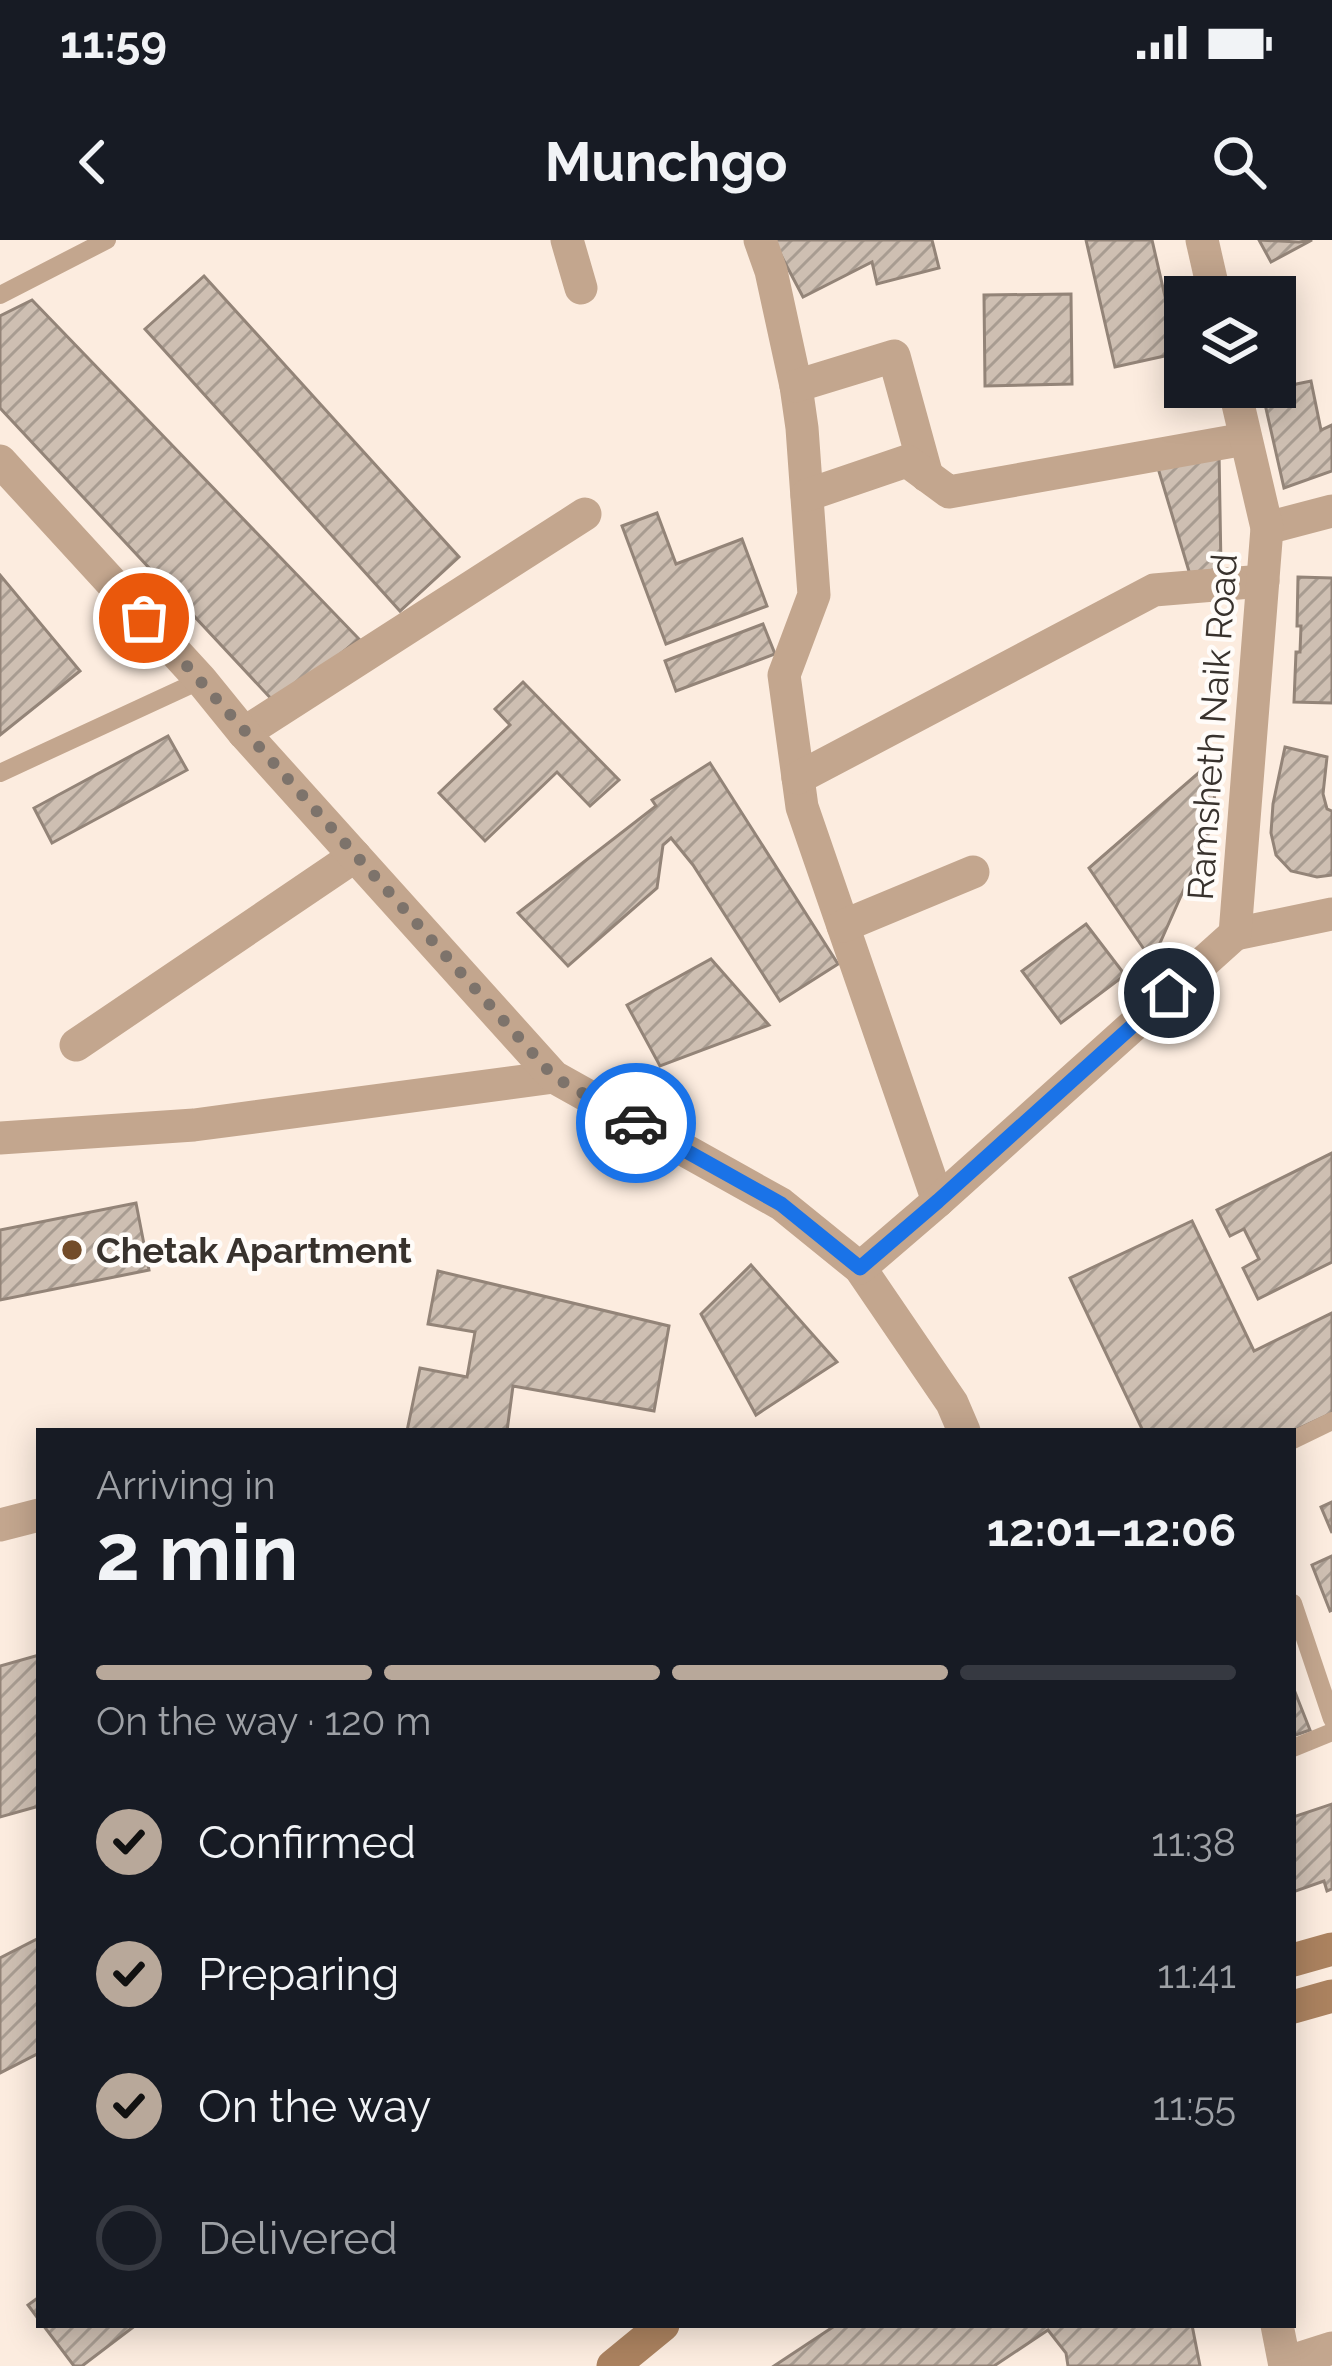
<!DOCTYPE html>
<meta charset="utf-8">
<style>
:root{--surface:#171b24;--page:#242831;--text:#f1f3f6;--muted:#9ea1a6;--line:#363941;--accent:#b8a89a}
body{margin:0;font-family:Raleway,sans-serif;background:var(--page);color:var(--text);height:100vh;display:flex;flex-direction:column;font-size:45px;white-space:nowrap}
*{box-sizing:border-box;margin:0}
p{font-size:39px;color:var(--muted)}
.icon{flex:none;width:66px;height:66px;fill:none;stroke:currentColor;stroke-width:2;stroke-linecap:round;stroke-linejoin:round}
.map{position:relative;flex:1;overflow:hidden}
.side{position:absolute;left:36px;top:1188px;width:1260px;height:900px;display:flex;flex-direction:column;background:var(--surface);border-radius:0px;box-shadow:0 6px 30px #0003}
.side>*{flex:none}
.buttons{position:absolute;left:1164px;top:36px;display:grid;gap:24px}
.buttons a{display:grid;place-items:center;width:132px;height:132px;border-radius:0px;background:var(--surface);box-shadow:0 6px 30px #0003;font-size:60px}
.pin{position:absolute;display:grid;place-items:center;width:102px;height:102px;color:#fff;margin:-51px;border:6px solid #fff;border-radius:50%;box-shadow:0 3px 12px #0007}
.courier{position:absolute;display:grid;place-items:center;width:120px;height:120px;margin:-60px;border:9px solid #1a73e8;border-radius:50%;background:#fff;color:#222;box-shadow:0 3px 15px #0007}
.summary em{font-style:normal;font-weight:700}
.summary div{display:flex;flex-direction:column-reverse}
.summary{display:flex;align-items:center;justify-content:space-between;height:204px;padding:0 60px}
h1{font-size:78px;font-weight:700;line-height:90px}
.bar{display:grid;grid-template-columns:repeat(4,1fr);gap:18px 12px;align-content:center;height:144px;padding:0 60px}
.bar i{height:15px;border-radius:9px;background:var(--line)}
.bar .active{background:var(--accent)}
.bar p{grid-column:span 4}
ol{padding:0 60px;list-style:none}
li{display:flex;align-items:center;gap:36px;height:132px}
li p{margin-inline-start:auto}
li .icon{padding:12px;border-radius:50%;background:var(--accent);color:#111;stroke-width:4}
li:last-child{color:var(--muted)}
li i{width:66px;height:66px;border:6px solid var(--line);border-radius:50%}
.status{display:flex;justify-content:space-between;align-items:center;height:84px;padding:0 60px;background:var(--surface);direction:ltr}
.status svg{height:33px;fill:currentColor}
header{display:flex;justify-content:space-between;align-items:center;height:156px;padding:0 60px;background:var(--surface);font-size:54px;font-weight:700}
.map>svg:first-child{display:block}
.building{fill:url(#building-hatch);stroke:#938478;stroke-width:3}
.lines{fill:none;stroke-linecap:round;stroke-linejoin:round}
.service{stroke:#c3a68e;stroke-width:18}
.minor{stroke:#c3a68e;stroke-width:33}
.tertiary{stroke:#c3a68e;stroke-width:33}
.secondary{stroke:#ab825f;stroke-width:33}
.done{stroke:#7d736b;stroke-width:12;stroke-dasharray:0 21.6}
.route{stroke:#1a73e8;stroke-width:15}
.poi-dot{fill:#734c29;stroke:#fffcf9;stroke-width:4.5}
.labels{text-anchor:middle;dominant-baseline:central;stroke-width:9;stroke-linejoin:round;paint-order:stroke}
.street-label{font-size:36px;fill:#38322d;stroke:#fffcf9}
.poi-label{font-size:36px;font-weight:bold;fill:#38322d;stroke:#fffcf9;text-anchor:start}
</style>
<div class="status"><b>11:59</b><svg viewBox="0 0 49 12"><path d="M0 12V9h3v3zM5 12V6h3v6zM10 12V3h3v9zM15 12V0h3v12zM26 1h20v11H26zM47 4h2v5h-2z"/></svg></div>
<header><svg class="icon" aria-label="back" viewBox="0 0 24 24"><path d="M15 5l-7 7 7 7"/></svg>Munchgo<svg class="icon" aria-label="search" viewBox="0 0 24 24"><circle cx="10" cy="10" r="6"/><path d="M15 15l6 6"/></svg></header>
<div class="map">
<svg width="1332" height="2126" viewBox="0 0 1332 2126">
<defs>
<pattern id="building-hatch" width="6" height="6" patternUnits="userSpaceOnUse" patternTransform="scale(3)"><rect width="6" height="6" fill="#cebfb2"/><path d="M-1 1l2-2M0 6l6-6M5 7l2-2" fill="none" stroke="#a89c91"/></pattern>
</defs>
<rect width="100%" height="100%" fill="#fcecdf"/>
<!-- building -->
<g class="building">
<path d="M773,0H932L939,28L877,44L872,22L803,57Z"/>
<path d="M1086,0H1152L1178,113L1115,127Z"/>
<path d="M1259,0L1299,2L1312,0L1271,22Z"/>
<path d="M204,36L459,317L400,371L145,89Z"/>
<path d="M1071,54L1072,144L985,146L984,55Z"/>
<path d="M32,60L359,399L277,465L0,168V76Z"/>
<path d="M1311,141L1321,190L1332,185V231L1284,248L1262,151Z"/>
<path d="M1219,212L1221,327L1191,338L1158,228Z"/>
<path d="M657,273L676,324L742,299L767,366L666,404L622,286Z"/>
<path d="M0,335L80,431L0,495Z"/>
<path d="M1298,337L1332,338V463L1294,462L1296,412H1300L1301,386H1297Z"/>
<path d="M763,384L775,414L676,451L665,421Z"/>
<path d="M523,442L619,540L590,566L557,532L485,601L439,553L510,485L495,469Z"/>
<path d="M168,496L187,530L52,603L34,568Z"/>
<path d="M1285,507L1327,517L1323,554L1327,569L1332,571V635L1317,637L1291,631L1276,615L1271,593L1273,564Z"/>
<path d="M710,523L838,724L780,761L693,625L671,598L663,605L657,648L568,726L518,673L656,566L652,560Z"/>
<path d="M1203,529L1216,540L1212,586L1152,721L1089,628Z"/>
<path d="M1086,684L1125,735L1061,783L1022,731Z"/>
<path d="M711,719L769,785L660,826L627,765Z"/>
<path d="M1332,913V1022L1258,1059L1243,1028L1259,1019L1244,989L1230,996L1217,970Z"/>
<path d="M136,963L149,1030L0,1060V990Z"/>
<path d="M1192,981L1254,1111L1332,1073V1173L1293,1191H1143L1070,1038Z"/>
<path d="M751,1025L837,1122L756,1175L701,1074Z"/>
<path d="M438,1031L669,1086L654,1171L513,1146L507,1191H407L420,1128L467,1137L475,1092L428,1084Z"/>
<path d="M1332,1262V1293L1321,1267Z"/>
<path d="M1332,1316V1370L1330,1371L1312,1325Z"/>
<path d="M39,1415V1566L0,1577V1426Z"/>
<path d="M1293,1447L1310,1490L1293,1496Z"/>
<path d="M1332,1564V1649L1327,1651L1324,1641L1293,1652V1577Z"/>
<path d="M39,1698V1813L0,1833V1718Z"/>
<path d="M39,2057V2080L28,2065Z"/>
<path d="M43,2085H136L82,2126H74Z"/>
<path d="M836,2085H1192L1200,2126H1068L1066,2113L1048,2090L994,2126H774Z"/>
</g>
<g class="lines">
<!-- service -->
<g class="service">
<path d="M0,55L107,0"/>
<path d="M0,533L201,440"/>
<path d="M1293,1200L1332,1181"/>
<path d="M1293,1363L1332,1479"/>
<path d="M1293,1508L1332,1492"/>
</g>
<!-- minor -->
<g class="minor">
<path d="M567,0L581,48"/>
<path d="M760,0L771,31L796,146L802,188L814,355L784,435L802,567L938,961"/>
<path d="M796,146L894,116L927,236"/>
<path d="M807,255L907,221L949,252L1245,199"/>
<path d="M1267,288L1332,271"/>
<path d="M244,493L585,274"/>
<path d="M798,538L1154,350L1263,341"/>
<path d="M843,686L973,632"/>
<path d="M1235,694L1332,674"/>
<path d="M76,805L355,616"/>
<path d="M0,898L194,885L554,837"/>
<path d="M0,1285L39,1275"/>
<path d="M1285,2123L1332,2108"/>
</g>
<!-- tertiary -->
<g class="tertiary">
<path d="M1202,0L1215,57"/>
<path d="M0,221L201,440L244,493L554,837L781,964L860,1028L952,1163L964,1191"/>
<path d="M860,1028L938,961L1235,694L1267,288L1234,147"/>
<path d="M1277,2085L1285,2126"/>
</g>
<!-- secondary -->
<g class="secondary">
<path d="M1293,1720L1332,1709"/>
<path d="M1293,1767L1332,1756"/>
<path d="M613,2126L663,2085"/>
</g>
</g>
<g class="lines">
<!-- done -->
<path class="done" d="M144,378L554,837L636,883"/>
<!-- route -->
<path class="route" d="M636,883L781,964L860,1028L938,961L1169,753"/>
</g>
<!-- markers -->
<circle class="poi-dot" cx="72" cy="1010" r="12"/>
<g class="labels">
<!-- street labels -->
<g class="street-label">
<text transform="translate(1212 487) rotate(-86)">Ramsheth Naik Road</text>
</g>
<!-- poi labels -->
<g class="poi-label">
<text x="96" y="1010">Chetak Apartment</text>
</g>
</g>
</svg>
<div class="buttons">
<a><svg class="icon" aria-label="layers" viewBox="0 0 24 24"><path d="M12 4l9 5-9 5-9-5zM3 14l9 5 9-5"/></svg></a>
</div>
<div class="pin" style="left:144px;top:378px;background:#ea580c"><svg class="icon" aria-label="bag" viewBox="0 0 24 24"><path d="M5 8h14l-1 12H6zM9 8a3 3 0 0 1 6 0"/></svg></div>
<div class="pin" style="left:1169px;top:753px;background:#1f2937"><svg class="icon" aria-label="home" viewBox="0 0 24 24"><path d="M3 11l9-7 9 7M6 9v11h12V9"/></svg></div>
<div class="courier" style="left:636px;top:883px"><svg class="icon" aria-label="car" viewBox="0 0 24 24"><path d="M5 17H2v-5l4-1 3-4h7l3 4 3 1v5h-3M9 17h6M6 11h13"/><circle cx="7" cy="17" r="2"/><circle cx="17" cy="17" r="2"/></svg></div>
<section class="side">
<div class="summary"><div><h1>2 min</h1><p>Arriving in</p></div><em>12:01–12:06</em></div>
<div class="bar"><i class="active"></i><i class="active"></i><i class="active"></i><i></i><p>On the way · 120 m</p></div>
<ol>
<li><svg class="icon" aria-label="check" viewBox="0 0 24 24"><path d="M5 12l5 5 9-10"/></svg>Confirmed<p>11:38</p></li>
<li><svg class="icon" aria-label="check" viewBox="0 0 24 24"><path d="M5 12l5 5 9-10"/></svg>Preparing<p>11:41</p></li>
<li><svg class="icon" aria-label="check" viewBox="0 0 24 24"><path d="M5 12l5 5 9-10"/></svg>On the way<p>11:55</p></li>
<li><i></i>Delivered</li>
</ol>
</section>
</div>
